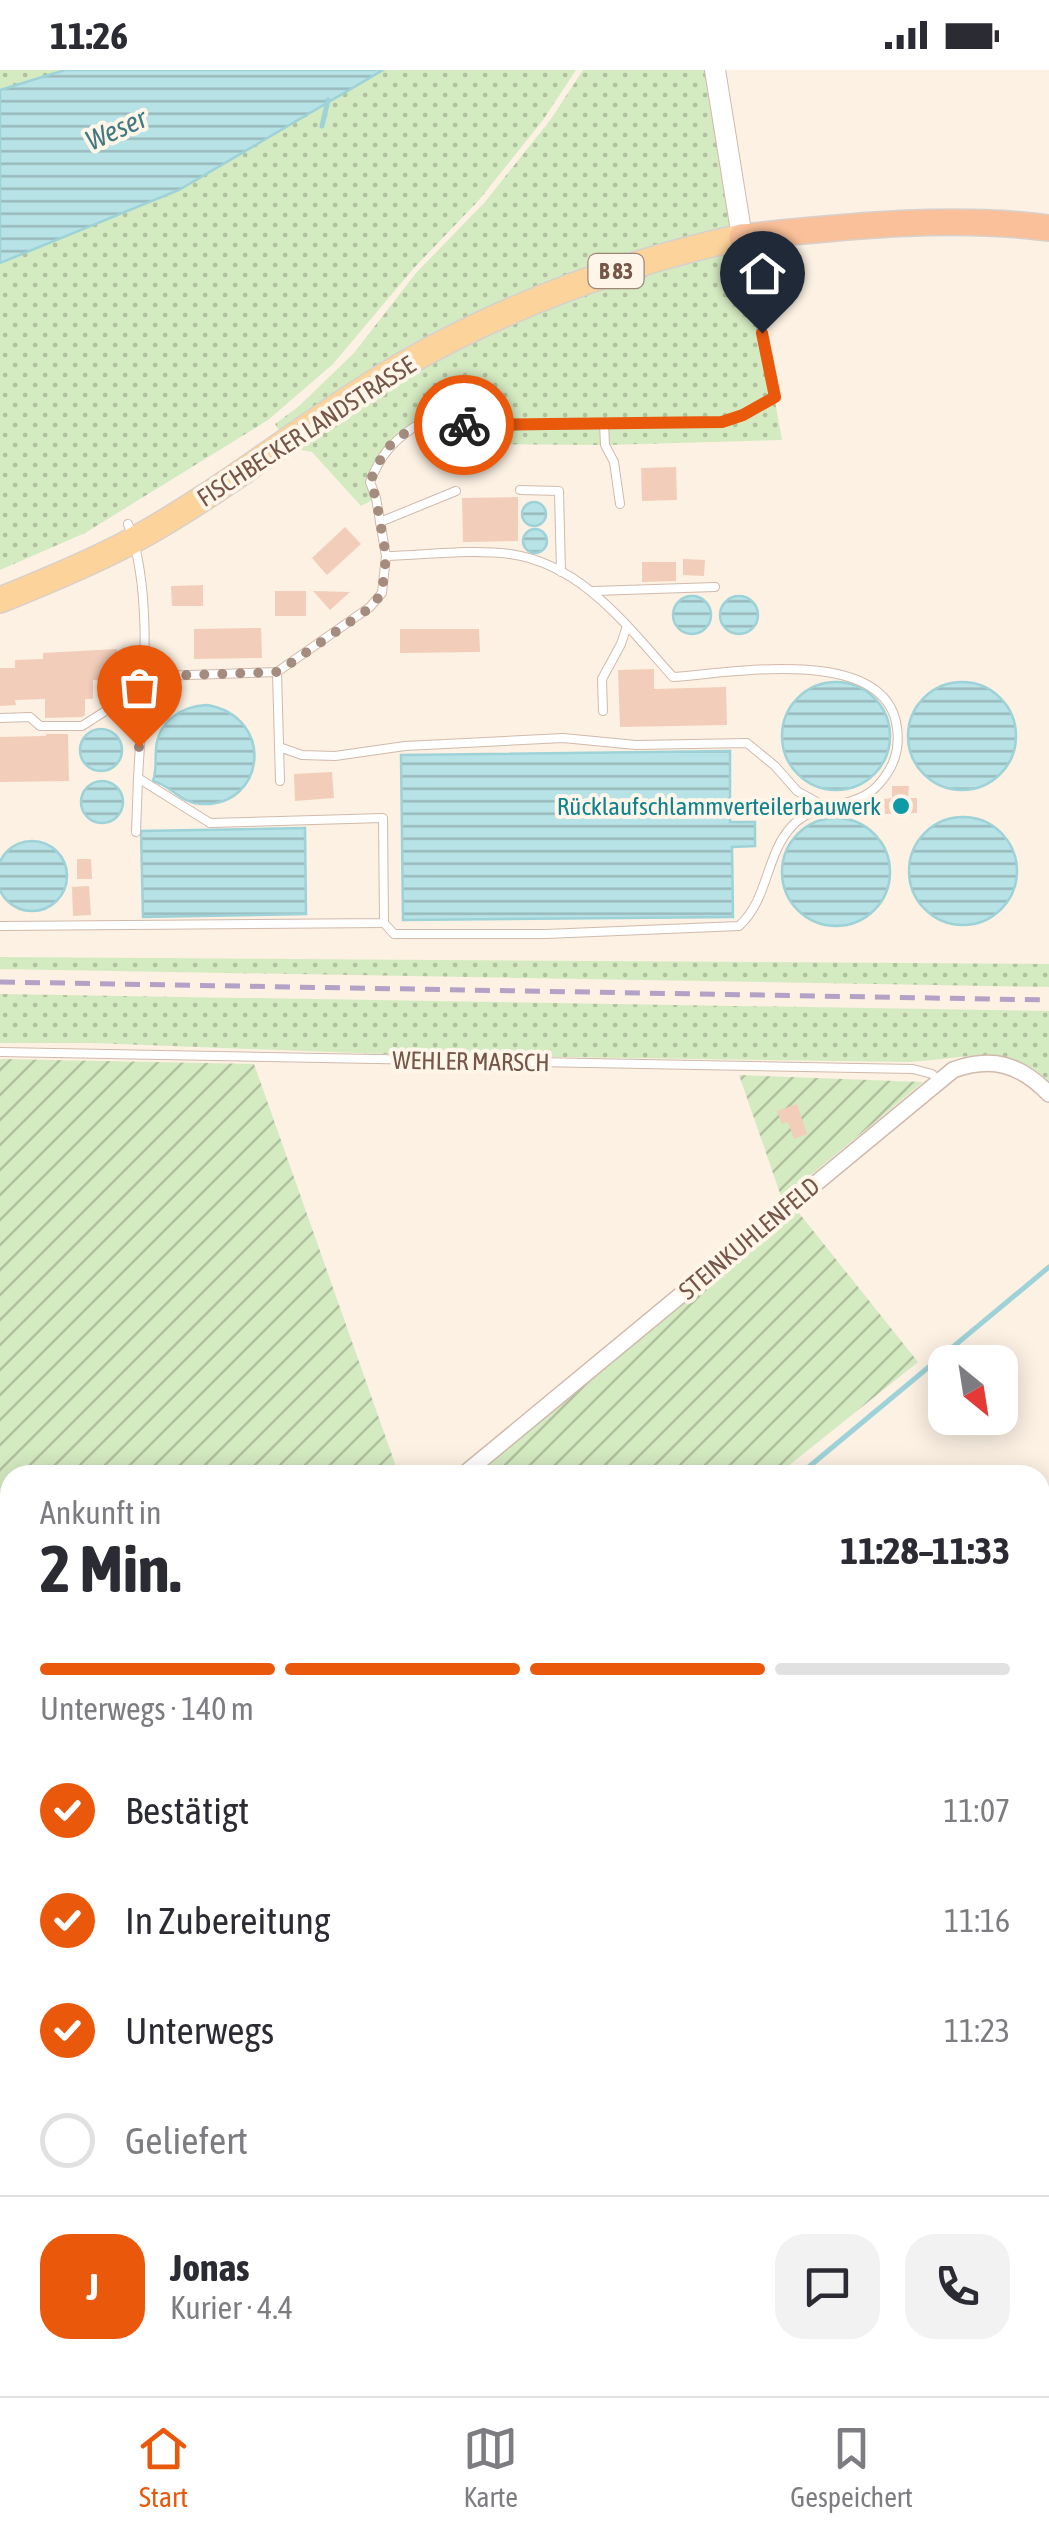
<!DOCTYPE html>
<html lang="de">
<meta charset="utf-8">
<style>
:root{--surface:#fff;--page:#f2f2f3;--text:#2b2b33;--muted:#7c7c81;--line:#e1e1e2;--accent:#ea580c}
body{margin:0;font-family:"Asap Condensed",sans-serif;background:var(--page);color:var(--text);height:100vh;display:flex;flex-direction:column;font-size:38px;white-space:nowrap}
*{box-sizing:border-box;margin:0}
p{font-size:32px;color:var(--muted)}
.icon{flex:none;width:55px;height:55px;fill:none;stroke:currentColor;stroke-width:2;stroke-linecap:round;stroke-linejoin:round}
.map{position:relative;flex:1;overflow:hidden}
.sheet{position:absolute;left:0px;top:1395px;width:1050px;height:932px;display:flex;flex-direction:column;background:var(--surface);border-radius:30px 30px 0 0;box-shadow:0 5px 25px #0003}
.sheet>*{flex:none}
.needle{width:65px;rotate:150deg}
.controls{position:absolute;left:928px;top:1275px;display:grid;gap:20px}
.controls a{display:grid;place-items:center;width:90px;height:90px;border-radius:20px;background:var(--surface);box-shadow:0 5px 25px #0003;font-size:50px}
.pin{position:absolute;display:grid;place-items:center;width:85px;height:85px;color:#fff;margin:-102px -42px;border-radius:50% 50% 50% 0;rotate:-45deg;box-shadow:0 0 10px #0007}
.pin .icon{rotate:45deg}
.courier{position:absolute;display:grid;place-items:center;width:100px;height:100px;margin:-50px;border:8px solid #ea580c;border-radius:50%;background:#fff;color:#222;box-shadow:0 2px 12px #0007}
.summary em{font-style:normal;font-weight:700}
.summary div{display:flex;flex-direction:column-reverse}
.summary{display:flex;align-items:center;justify-content:space-between;height:170px;padding:0 40px}
h1{font-size:65px;font-weight:700;line-height:75px}
.bar{display:grid;grid-template-columns:repeat(4,1fr);gap:15px 10px;align-content:center;height:120px;padding:0 40px}
.bar i{height:12px;border-radius:8px;background:var(--line)}
.bar .selected{background:var(--accent)}
.bar p{grid-column:span 4}
.line{display:flex;align-items:center;gap:25px;padding:0 40px;border-top:2px solid var(--line)}
.line div{flex:1}
.round{display:grid;place-items:center;flex:none;width:105px;height:105px;border-radius:30px;background:var(--page)}
ol{padding:0 40px;list-style:none}
li{display:flex;align-items:center;gap:30px;height:110px}
li p{margin-inline-start:auto}
li .icon{padding:10px;border-radius:50%;background:var(--accent);color:#fff;stroke-width:4}
li:last-child{color:var(--muted)}
li i{width:55px;height:55px;border:5px solid var(--line);border-radius:50%}
.status{display:flex;justify-content:space-between;align-items:center;height:70px;padding:0 50px;background:var(--surface);direction:ltr}
.status svg{height:28px;fill:currentColor}
.dock{display:flex;justify-content:space-around;align-items:center;height:140px;border-top:2px solid var(--line);background:var(--surface);font-size:28px;color:var(--muted)}
.dock a{display:grid;justify-items:center;gap:5px}
.dock .selected{color:var(--accent)}
.map>svg:first-child{display:block}
.grass{fill:url(#grass-dots)}
.forest{fill:url(#forest-crowns)}
.garden{fill:url(#garden-furrows)}
.water{fill:url(#water-rules);stroke:#9dd2d8;stroke-width:2.5}
.lines{fill:none;stroke-linecap:round;stroke-linejoin:round}
.stream{stroke:#9dd2d8;stroke-width:5}
.building{fill:#f2cdba}
.service-casing{stroke:#d0baac;stroke-width:10}
.minor-casing{stroke:#d0baac;stroke-width:18}
.tertiary-casing{stroke:#d0baac;stroke-width:22}
.primary-casing{stroke:#d8d0cc;stroke-width:28}
.trunk-casing{stroke:#d8d0cc;stroke-width:28}
.service{stroke:#fff;stroke-width:8}
.minor{stroke:#fff;stroke-width:15}
.tertiary{stroke:#fff;stroke-width:20}
.primary{stroke:#fcd39a;stroke-width:25}
.trunk{stroke:#fac099;stroke-width:25}
.rail{stroke:#b3a1c6;stroke-width:5;stroke-dasharray:15 10;stroke-linecap:butt}
.done{stroke:#a48c7e;stroke-width:10;stroke-dasharray:0 18}
.route{stroke:#ea580c;stroke-width:12}
.culture-dot{fill:#0f9aa8;stroke:#fff5e9;stroke-width:4}
.labels{text-anchor:middle;dominant-baseline:central;stroke-width:8;stroke-linejoin:round;paint-order:stroke}
.shield{fill:#fff5e9;stroke:#9e8678;stroke-width:2.5}
.shield-label{font-size:22px;font-weight:bold;fill:#755648}
.street-label{font-size:25px;fill:#755648;stroke:#fff5e9}
.culture-label{font-size:25px;fill:#0d838f;stroke:#fff5e9;text-anchor:end}
.water-label{font-size:28px;font-style:italic;fill:#3f7a82;stroke:#fff5e9}
</style>
<div class="status"><b>11:26</b><svg viewBox="0 0 49 12"><path d="M0 12V9h3v3zM5 12V6h3v6zM10 12V3h3v9zM15 12V0h3v12zM26 1h20v11H26zM47 4h2v5h-2z"/></svg></div>
<div class="map">
<svg width="1049" height="2326" viewBox="0 0 1049 2326">
<defs>
<pattern id="grass-dots" width="8" height="8" patternUnits="userSpaceOnUse" patternTransform="scale(2.5)"><rect width="8" height="8" fill="#d4eac1"/><path d="M2 2h.1M6 6h.1" fill="none" stroke="#b1c09f" stroke-width="1.8" stroke-linecap="round"/></pattern>
<pattern id="forest-crowns" width="20" height="18" patternUnits="userSpaceOnUse" patternTransform="scale(2.5)"><rect width="20" height="18" fill="#d4eac1"/><path d="M2 6a3 3 0 1 1 6 0M12 15a3 3 0 1 1 6 0" fill="none" stroke="#b1c09f"/></pattern>
<pattern id="garden-furrows" width="10" height="10" patternUnits="userSpaceOnUse" patternTransform="scale(2.5)"><rect width="10" height="10" fill="#d4eac1"/><path d="M-1 1l2-2M0 10L10 0M9 11l2-2" fill="none" stroke="#b1c09f"/></pattern>
<pattern id="water-rules" width="6" height="5" patternUnits="userSpaceOnUse" patternTransform="scale(2.5)"><rect width="6" height="5" fill="#b7e2e6"/><path d="M0 2.5h6" fill="none" stroke="#99babc"/></pattern>
</defs>
<rect width="100%" height="100%" fill="#fcf1e3"/>
<!-- grass -->
<g class="grass">
<path d="M0,0H65L0,20Z"/>
<path d="M383,0H576L543,50L479,130L413,199L333,294L268,350L85,463L0,500V193L178,120Z"/>
<path d="M583,0H715L782,370L605,375L460,374L458,355C397,358 400,360 370,412L376,428L361,436L312,382L291,378L275,354L298,337L354,283L416,203L485,132L551,49Z"/>
<path d="M0,887L1049,894V917L0,899Z"/>
<path d="M0,924L1049,941V1012C1011,971 958,990 909,992L411,985L94,973H0Z"/>
<path d="M1049,1597V1807L1040,1789V1606Z"/>
<path d="M10,2044V2215L0,2223V2052Z"/>
</g>
<!-- forest -->
<path class="forest" d="M1040,2169L1049,2170V2326H0V2223L10,2215V2318H1040Z"/>
<!-- garden -->
<g class="garden">
<path d="M0,989L254,994L399,1405H10V1463H0Z"/>
<path d="M739,1005L923,1012L782,1129Z"/>
<path d="M791,1133L918,1292L777,1405H463Z"/>
<path d="M2,1793L10,1803V2044L0,2052Z"/>
</g>
<!-- water -->
<g class="water">
<path d="M65,0H383L179,120L0,193V20Z"/>
<circle cx="534" cy="444" r="12"/>
<circle cx="535" cy="471" r="12"/>
<circle cx="692" cy="545" r="19"/>
<circle cx="739" cy="545" r="19"/>
<circle cx="836" cy="666" r="54"/>
<circle cx="962" cy="666" r="54"/>
<path d="M207,635C276,647 266,737 201,734C180,733 171,715 153,711C157,699 155,691 156,679C158,651 182,636 207,635Z"/>
<circle cx="101" cy="680" r="21"/>
<path d="M730,681V752H755V776L732,777L733,847L403,850L401,685Z"/>
<circle cx="102" cy="732" r="21"/>
<circle cx="963" cy="801" r="54"/>
<circle cx="836" cy="802" r="54"/>
<path d="M305,758L306,844L143,847L141,761Z"/>
<circle cx="32" cy="806" r="35"/>
</g>
<g class="lines">
<!-- stream -->
<g class="stream">
<path d="M322,56L328,30"/>
<path d="M799,1405L1049,1197"/>
<path d="M0,2059L10,2051"/>
<path d="M0,2234L10,2227"/>
</g>
</g>
<!-- building -->
<g class="building">
<path d="M676,397L677,430L642,431L641,398Z"/>
<path d="M518,427V471L463,472L462,428Z"/>
<path d="M345,457L361,474L327,505L312,488Z"/>
<path d="M683,489L705,490L704,506L683,505Z"/>
<path d="M642,492H676V511L642,512Z"/>
<path d="M203,515V536H172L171,516Z"/>
<rect x="275" y="521" width="31" height="25"/>
<path d="M313,521L350,522L330,540Z"/>
<path d="M261,558L262,588L194,589V559Z"/>
<path d="M400,559H479L480,582L400,583Z"/>
<path d="M117,579L118,610H93V629H85V645L82,647L45,648V629L15,630L16,635L0,636V598H15V590L43,589V583Z"/>
<path d="M654,599V619L726,617L727,655L620,657L618,600Z"/>
<path d="M46,664H68L69,711L0,712V667L46,666Z"/>
<path d="M332,702L334,728L295,731L294,704Z"/>
<path d="M892,716H909L908,728H917V743L885,744L884,729L892,728Z"/>
<path d="M77,789H91L92,809H77Z"/>
<path d="M89,816L91,845L73,846L72,817Z"/>
<path d="M797,1034L807,1064L794,1069L788,1052L782,1054L777,1041Z"/>
</g>
<g class="lines">
<!-- service casing -->
<g class="service-casing">
<g id="service">
<path d="M604,353L605,375L614,392L620,434"/>
<path d="M520,420L559,421L561,502"/>
<path d="M380,452L456,421"/>
<path d="M594,521L715,517"/>
<path d="M277,602L280,711"/>
<path d="M603,641L602,609L621,574L627,556"/>
<path d="M0,648L30,647L40,656H82L160,606L277,602L370,537L382,523L386,486L376,428L370,412C380,386 391,373 414,357L722,352L743,345L775,327L743,170"/>
<path d="M279,677L302,685L335,686L405,676L563,668L636,675L747,673L775,696L797,721L824,736"/>
<path d="M136,762L138,708"/>
<path d="M384,853L394,864H546L739,856C769,829 765,785 792,756C816,730 856,741 879,714C894,697 900,680 897,658C887,574 731,603 673,607C627,556 582,494 510,484C470,479 426,485 386,486"/>
<path d="M0,856L384,853L383,748L210,753L138,708C142,632 155,525 128,454"/>
<path d="M0,982L913,999L932,1004L939,1011"/>
</g>
</g>
<!-- minor casing -->
<g class="minor-casing">
<g id="minor">
<path d="M463,1405L953,1000C992,986 1020,994 1049,1024"/>
<path d="M0,1463H10"/>
<path d="M0,1795L10,1787"/>
</g>
</g>
<!-- tertiary casing -->
<g class="tertiary-casing">
<path id="tertiary" d="M715,0L742,167"/>
</g>
<!-- primary casing -->
<g class="primary-casing">
<path id="primary" d="M0,530C45,512 89,494 132,471C226,420 309,350 401,296C508,235 622,193 742,167"/>
</g>
<!-- trunk casing -->
<g class="trunk-casing">
<path id="trunk" d="M742,167C844,157 947,145 1049,158"/>
</g>
<!-- service -->
<use href="#service" class="service"/>
<!-- minor -->
<use href="#minor" class="minor"/>
<!-- tertiary -->
<use href="#tertiary" class="tertiary"/>
<!-- primary -->
<use href="#primary" class="primary"/>
<!-- trunk -->
<use href="#trunk" class="trunk"/>
<!-- rail -->
<path class="rail" d="M0,912L1049,930"/>
</g>
<g class="lines">
<!-- done -->
<path class="done" d="M139,677L142,616L160,606L278,602L370,538L382,523L386,486L376,428L370,412C392,358 409,356 464,355"/>
<!-- route -->
<path class="route" d="M464,355L722,352L743,345L775,327L762,263"/>
</g>
<!-- markers -->
<circle class="culture-dot" cx="901" cy="736" r="10"/>
<g class="labels">
<!-- shield labels -->
<rect class="shield" x="588.5" y="184" width="55" height="34" rx="8"/>
<g class="shield-label">
<text x="616" y="201">B 83</text>
</g>
<!-- street labels -->
<g class="street-label">
<text transform="translate(306 361) rotate(-33)">FISCHBECKER LANDSTRASSE</text>
<text transform="translate(471 991) rotate(1)">WEHLER MARSCH</text>
<text transform="translate(749 1168) rotate(-40)">STEINKUHLENFELD</text>
</g>
<!-- culture labels -->
<g class="culture-label">
<text x="881" y="736">Rücklaufschlammverteilerbauwerk</text>
</g>
<!-- water labels -->
<g class="water-label">
<text transform="translate(116 59) rotate(-24)">Weser</text>
</g>
</g>
</svg>
<div class="controls">
<a><svg class="needle" viewBox="-14 -14 28 28"><path d="M0-13l5 13h-10z" fill="#e53935"/><path d="M0 13l5-13h-10z" fill="#7c7c81"/></svg></a>
</div>
<div class="pin" style="left:139px;top:677px;background:#ea580c"><svg class="icon" aria-label="bag" viewBox="0 0 24 24"><path d="M5 8h14l-1 12H6zM9 8a3 3 0 0 1 6 0"/></svg></div>
<div class="pin" style="left:762px;top:263px;background:#1f2937"><svg class="icon" aria-label="home" viewBox="0 0 24 24"><path d="M3 11l9-7 9 7M6 9v11h12V9"/></svg></div>
<div class="courier" style="left:464px;top:355px"><svg class="icon" aria-label="bike" viewBox="0 0 24 24"><circle cx="6" cy="16" r="4"/><circle cx="18" cy="16" r="4"/><path d="M6 16l4-8h5l3 8M10 8l3 8H6M13 5h3"/></svg></div>
<section class="sheet">
<div class="summary"><div><h1>2 Min.</h1><p>Ankunft in</p></div><em>11:28–11:33</em></div>
<div class="bar"><i class="selected"></i><i class="selected"></i><i class="selected"></i><i></i><p>Unterwegs · 140 m</p></div>
<ol>
<li><svg class="icon" aria-label="check" viewBox="0 0 24 24"><path d="M5 12l5 5 9-10"/></svg>Bestätigt<p>11:07</p></li>
<li><svg class="icon" aria-label="check" viewBox="0 0 24 24"><path d="M5 12l5 5 9-10"/></svg>In Zubereitung<p>11:16</p></li>
<li><svg class="icon" aria-label="check" viewBox="0 0 24 24"><path d="M5 12l5 5 9-10"/></svg>Unterwegs<p>11:23</p></li>
<li><i></i>Geliefert</li>
</ol>
<div class="line" style="height:180px"><b class="round" style="background:var(--accent);color:#fff">J</b><div><b>Jonas</b><p>Kurier · 4.4</p></div><a class="round"><svg class="icon" aria-label="chat" viewBox="0 0 24 24"><path d="M4 5h16v11H9l-5 4z"/></svg></a><a class="round"><svg class="icon" aria-label="phone" viewBox="0 0 24 24"><path d="M5 4h4l2 5-3 2q2 4 5 5l2-3 5 2v4C11 20 4 13 5 4z"/></svg></a></div>
</section>
</div>
<nav class="dock">
<a class="selected"><svg class="icon" aria-label="home" viewBox="0 0 24 24"><path d="M3 11l9-7 9 7M6 9v11h12V9"/></svg>Start</a>
<a><svg class="icon" aria-label="map" viewBox="0 0 24 24"><path d="M3 6l6-2 6 2 6-2v14l-6 2-6-2-6 2zM9 4v14M15 6v14"/></svg>Karte</a>
<a><svg class="icon" aria-label="saved" viewBox="0 0 24 24"><path d="M7 4h10v16l-5-4-5 4z"/></svg>Gespeichert</a>
</nav>
